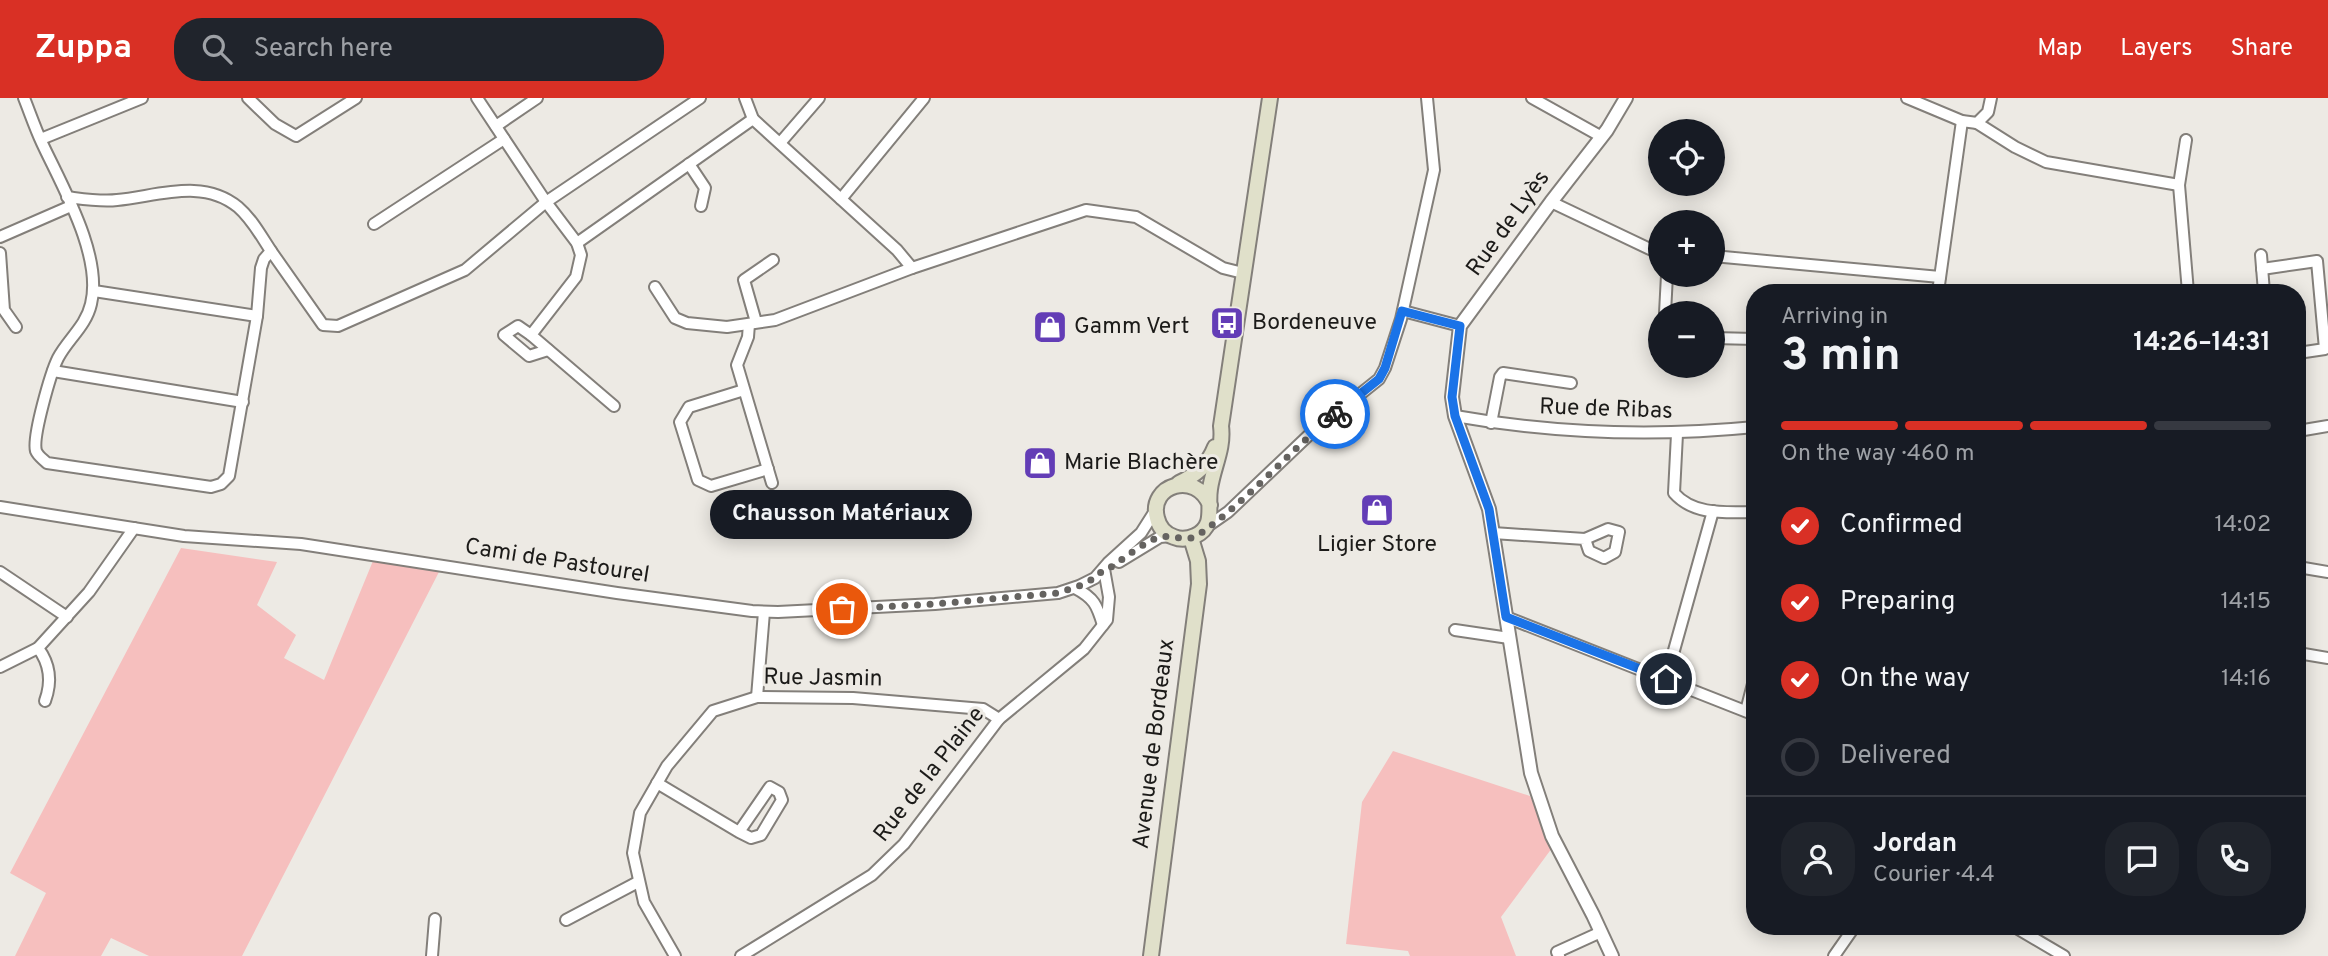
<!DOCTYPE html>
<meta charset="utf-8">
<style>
:root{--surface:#171b24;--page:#20242c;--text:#f1f3f6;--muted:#9ea1a6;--line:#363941;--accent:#d93025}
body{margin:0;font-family:Overpass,sans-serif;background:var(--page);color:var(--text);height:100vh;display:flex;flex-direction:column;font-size:26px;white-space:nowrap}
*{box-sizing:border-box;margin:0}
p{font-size:23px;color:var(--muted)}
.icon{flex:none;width:38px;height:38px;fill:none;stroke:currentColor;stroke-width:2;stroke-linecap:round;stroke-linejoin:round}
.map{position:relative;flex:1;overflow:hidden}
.side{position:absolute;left:1746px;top:186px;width:560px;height:651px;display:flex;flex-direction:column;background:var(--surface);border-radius:28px;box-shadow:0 4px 18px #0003}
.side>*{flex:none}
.fabs{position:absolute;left:1648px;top:21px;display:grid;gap:14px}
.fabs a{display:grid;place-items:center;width:77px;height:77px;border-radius:50%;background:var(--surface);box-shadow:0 4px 18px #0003;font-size:35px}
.pin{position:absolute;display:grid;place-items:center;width:60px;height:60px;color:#fff;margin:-30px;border:4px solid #fff;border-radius:50%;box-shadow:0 2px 7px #0007}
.courier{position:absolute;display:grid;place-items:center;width:70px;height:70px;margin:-35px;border:5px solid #1a73e8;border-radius:50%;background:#fff;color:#222;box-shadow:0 2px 9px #0007}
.bubble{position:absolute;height:49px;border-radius:24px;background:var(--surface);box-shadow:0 4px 18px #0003;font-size:23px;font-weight:700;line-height:49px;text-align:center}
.overview em{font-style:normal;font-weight:700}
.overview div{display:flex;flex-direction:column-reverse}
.overview{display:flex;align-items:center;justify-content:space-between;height:119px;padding:0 35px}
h1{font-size:46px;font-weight:700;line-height:52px}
.bar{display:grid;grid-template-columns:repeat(4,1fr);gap:10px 7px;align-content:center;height:84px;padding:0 35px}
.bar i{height:9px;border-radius:5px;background:var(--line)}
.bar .on{background:var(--accent)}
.bar p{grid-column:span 4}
.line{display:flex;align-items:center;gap:18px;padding:0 35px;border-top:2px solid var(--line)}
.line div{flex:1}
.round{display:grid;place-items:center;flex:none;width:74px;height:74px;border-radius:28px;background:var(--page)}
ol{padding:0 35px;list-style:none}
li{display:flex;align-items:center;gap:21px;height:77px}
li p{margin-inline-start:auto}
li .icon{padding:7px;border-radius:50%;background:var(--accent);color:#fff;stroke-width:4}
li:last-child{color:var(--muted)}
li i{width:38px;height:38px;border:4px solid var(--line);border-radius:50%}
header{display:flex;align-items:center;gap:42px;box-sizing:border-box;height:98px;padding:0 35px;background:var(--accent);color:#fff}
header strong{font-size:33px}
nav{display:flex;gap:38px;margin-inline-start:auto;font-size:24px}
.search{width:490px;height:63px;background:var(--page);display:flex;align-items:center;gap:18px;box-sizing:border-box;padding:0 24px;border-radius:28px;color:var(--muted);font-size:26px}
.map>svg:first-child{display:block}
.green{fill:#f6bfbe}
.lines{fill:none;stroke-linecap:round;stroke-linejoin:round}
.minor-casing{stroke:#837f7a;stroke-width:14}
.tertiary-casing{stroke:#837f7a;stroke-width:16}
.secondary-casing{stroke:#837f7a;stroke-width:18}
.minor{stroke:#fff;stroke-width:10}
.tertiary{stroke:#fff;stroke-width:12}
.secondary{stroke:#e0e0ca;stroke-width:14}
.done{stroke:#656360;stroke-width:7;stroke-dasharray:0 12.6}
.route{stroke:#1a73e8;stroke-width:9}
.labels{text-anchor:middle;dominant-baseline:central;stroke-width:6;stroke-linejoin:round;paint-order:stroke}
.street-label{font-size:23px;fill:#1c1b19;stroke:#edeae4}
.poi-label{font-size:23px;fill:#1c1b19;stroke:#edeae4;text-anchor:start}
</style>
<header>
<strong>Zuppa</strong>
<div class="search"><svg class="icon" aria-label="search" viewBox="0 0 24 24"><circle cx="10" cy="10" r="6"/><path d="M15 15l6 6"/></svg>Search here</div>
<nav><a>Map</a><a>Layers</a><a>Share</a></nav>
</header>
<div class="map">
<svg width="2328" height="858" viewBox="0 0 2328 858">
<rect width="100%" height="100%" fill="#edeae4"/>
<!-- green -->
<g class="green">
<path d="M181,450L277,464L257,507L296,537L284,560L324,582L375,458L440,472L242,858H149L111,840L101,858H15L46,795L10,775Z"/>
<path d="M1393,653L1530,698L1552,750L1501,819L1516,858H1410L1408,853L1346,846L1362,704Z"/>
</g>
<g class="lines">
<!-- minor casing -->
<g class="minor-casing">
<g id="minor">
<path d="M24,0C30,15 35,30 42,45C62,88 103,158 91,206C86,228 68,241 58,260C51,274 32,339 36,353C38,358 43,361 47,365L211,389L221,386L229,378L257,218L261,170L264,161L271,153C261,138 252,121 238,109C203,80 158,98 117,102C101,104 83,101 67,99"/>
<path d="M248,0L275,26L296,38L356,0"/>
<path d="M477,0L546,104L577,145L581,157L576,179L531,237L614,308"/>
<path d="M745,0L753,21L897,152L912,170L1086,112L1136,119L1223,170L1243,175"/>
<path d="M1532,0L1602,39"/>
<path d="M1907,0L1962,23L1977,25L1988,14L1991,0"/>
<path d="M1977,25L2015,49L2046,64L2179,87"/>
<path d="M496,28L537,0"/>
<path d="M41,41L142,0"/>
<path d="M2186,42L2179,87L2188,194"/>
<path d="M780,45L819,0"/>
<path d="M689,66L705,90L701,108"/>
<path d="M841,101L924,0"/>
<path d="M1551,104L1654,153H1661"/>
<path d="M374,126L504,41"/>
<path d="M0,139L71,108"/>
<path d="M577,145L753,21"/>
<path d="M271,153L323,227L338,228L465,172L546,104L700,0"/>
<path d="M0,155L4,212L16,229"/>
<path d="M2261,157L2264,194"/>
<path d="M1713,158L1940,179"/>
<path d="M2262,171L2317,163L2325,251L2298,255"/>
<path d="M655,189L675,220L687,225L727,229L775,222L912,170"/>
<path d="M94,193L257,218"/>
<path d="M1938,194L1962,23"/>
<path d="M1403,213L1460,228"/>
<path d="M1665,215L1667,177"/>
<path d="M756,224L744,182L773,162"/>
<path d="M749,226L748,239L737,267L772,385"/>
<path d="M531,237L518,228L504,237L529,258L548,252"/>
<path d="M1713,240L1755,241"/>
<path d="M53,273L243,304"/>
<path d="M744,292L689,309L680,324L698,382L711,388L768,371"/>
<path d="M1455,318C1557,336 1653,339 1755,329"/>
<path d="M1491,325L1500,279L1503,275L1571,285"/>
<path d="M2298,333L2328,328"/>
<path d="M1677,336L1674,395C1694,418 1727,414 1755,414"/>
<path d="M0,409L184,438L301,446L617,495L752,513L778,514L935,506L1058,495L1079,488L1095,480L1108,465L1141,435L1155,413"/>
<path d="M1205,430L1228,414L1309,337L1379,281L1385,270L1401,221L1434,72L1427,0"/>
<path d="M1493,435L1585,441L1608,431L1619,434L1615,454L1604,460L1589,453L1585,441"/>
<path d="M1119,464L1160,439L1171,438"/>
<path d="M2298,469L2328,474"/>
<path d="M0,474L67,519"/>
<path d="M1075,490C1094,500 1097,507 1103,527"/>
<path d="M1506,519L1755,617"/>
<path d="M1455,532L1509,540"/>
<path d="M38,550C50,566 52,584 45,603"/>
<path d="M2298,555L2328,560"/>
<path d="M0,569L38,550L89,494L134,430"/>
<path d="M1666,581L1713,413"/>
<path d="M757,599L764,514"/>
<path d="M1746,613L1755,578"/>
<path d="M657,685L739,734L751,740L761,737L782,702L779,694L770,689L739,734"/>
<path d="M566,822L638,784"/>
<path d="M2013,828L2064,858"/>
<path d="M432,858L435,821"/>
<path d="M675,858L644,804L633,755L640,715L667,668L713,613L757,599L853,600L983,611L999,621"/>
<path d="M741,858L872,777L904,746L999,621L1084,551L1107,522L1109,499L1104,471"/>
<path d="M1559,858L1557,854L1601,834"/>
<path d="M1834,858L1855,828"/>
</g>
</g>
<!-- tertiary casing -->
<g class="tertiary-casing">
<path id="tertiary" d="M1612,858L1593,817L1552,738L1531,675L1489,411L1455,318L1452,299L1460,228L1551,104L1607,32L1626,0"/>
</g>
<!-- secondary casing -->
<g class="secondary-casing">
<g id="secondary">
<path d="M1179,385C1196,377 1208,367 1215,349"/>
<path d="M1210,407C1196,372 1148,387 1157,420C1159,429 1165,436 1174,439C1181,442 1188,441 1195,438C1216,428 1207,409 1210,391C1213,369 1224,351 1221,328L1270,0"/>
<path d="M1151,858L1199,486L1198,463L1191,440"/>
</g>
</g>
<!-- minor -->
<use href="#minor" class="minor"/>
<!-- tertiary -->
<use href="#tertiary" class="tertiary"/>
<!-- secondary -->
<use href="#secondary" class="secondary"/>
</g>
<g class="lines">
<!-- done -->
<path class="done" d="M842,511L935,506L1058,495L1079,488L1095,480L1104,471L1111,469C1124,461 1146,442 1161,439C1174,436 1185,445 1198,437C1248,403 1288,354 1335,316"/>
<!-- route -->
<path class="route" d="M1335,316L1379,281L1385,270L1402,213L1460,228L1452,299L1455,318L1489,411L1506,519L1666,581"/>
</g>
<!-- icons -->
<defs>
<g id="bus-square" transform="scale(1.75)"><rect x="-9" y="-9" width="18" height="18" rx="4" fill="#633db6" stroke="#edeae4"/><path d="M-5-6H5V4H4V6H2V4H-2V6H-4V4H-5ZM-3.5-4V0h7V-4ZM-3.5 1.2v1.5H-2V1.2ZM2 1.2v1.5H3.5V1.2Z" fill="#fff"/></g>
<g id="shop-square" transform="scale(1.75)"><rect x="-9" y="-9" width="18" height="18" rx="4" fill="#633db6" stroke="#edeae4"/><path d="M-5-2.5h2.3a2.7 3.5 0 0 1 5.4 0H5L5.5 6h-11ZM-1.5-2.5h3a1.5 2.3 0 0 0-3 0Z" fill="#fff"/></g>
</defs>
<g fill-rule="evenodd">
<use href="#bus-square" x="1227" y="225"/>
<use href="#shop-square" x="1050" y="229"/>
<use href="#shop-square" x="1040" y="365"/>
<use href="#shop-square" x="1377" y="412"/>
</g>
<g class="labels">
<!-- street labels -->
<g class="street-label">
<text transform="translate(1509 126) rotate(-54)">Rue de Lyès</text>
<text transform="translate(1606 312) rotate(2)">Rue de Ribas</text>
<text transform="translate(557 464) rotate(9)">Cami de Pastourel</text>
<text transform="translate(823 581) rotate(1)">Rue Jasmin</text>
<text transform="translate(1155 646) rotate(-83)">Avenue de Bordeaux</text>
<text transform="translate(930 677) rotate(-52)">Rue de la Plaine</text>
</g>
<!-- poi labels -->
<g class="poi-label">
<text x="1252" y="225">Bordeneuve</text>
<text x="1074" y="229">Gamm Vert</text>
<text x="1064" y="365">Marie Blachère</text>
<text x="1377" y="447" text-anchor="middle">Ligier Store</text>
</g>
</g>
</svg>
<div class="fabs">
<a><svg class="icon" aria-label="locate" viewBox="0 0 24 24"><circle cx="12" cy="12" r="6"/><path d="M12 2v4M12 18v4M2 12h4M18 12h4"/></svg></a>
<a>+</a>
<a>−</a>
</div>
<div class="pin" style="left:842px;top:511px;background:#ea580c"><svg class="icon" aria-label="bag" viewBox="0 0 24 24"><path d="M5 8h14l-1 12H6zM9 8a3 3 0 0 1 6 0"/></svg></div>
<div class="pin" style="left:1666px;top:581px;background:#1f2937"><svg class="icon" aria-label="home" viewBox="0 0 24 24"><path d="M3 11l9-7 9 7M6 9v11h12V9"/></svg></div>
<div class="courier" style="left:1335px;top:316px"><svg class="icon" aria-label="bike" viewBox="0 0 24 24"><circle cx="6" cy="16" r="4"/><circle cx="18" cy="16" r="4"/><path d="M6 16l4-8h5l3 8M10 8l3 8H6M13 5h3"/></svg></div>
<div class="bubble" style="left:710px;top:392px;width:262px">Chausson Matériaux</div>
<section class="side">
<div class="overview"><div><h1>3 min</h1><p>Arriving in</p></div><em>14:26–14:31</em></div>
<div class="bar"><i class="on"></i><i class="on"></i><i class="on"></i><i></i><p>On the way · 460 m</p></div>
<ol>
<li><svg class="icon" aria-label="check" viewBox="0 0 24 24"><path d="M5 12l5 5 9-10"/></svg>Confirmed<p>14:02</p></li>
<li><svg class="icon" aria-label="check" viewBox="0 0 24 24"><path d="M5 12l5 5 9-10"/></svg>Preparing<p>14:15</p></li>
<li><svg class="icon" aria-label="check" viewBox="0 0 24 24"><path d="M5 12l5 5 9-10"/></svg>On the way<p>14:16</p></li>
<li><i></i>Delivered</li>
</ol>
<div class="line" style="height:126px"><a class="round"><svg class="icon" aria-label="person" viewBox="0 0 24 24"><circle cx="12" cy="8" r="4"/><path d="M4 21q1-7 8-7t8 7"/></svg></a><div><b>Jordan</b><p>Courier · 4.4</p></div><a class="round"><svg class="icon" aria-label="chat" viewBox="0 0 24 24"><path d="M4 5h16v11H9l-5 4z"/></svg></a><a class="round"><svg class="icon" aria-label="phone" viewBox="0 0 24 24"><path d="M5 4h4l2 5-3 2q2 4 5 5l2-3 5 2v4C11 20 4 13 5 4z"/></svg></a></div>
</section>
</div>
